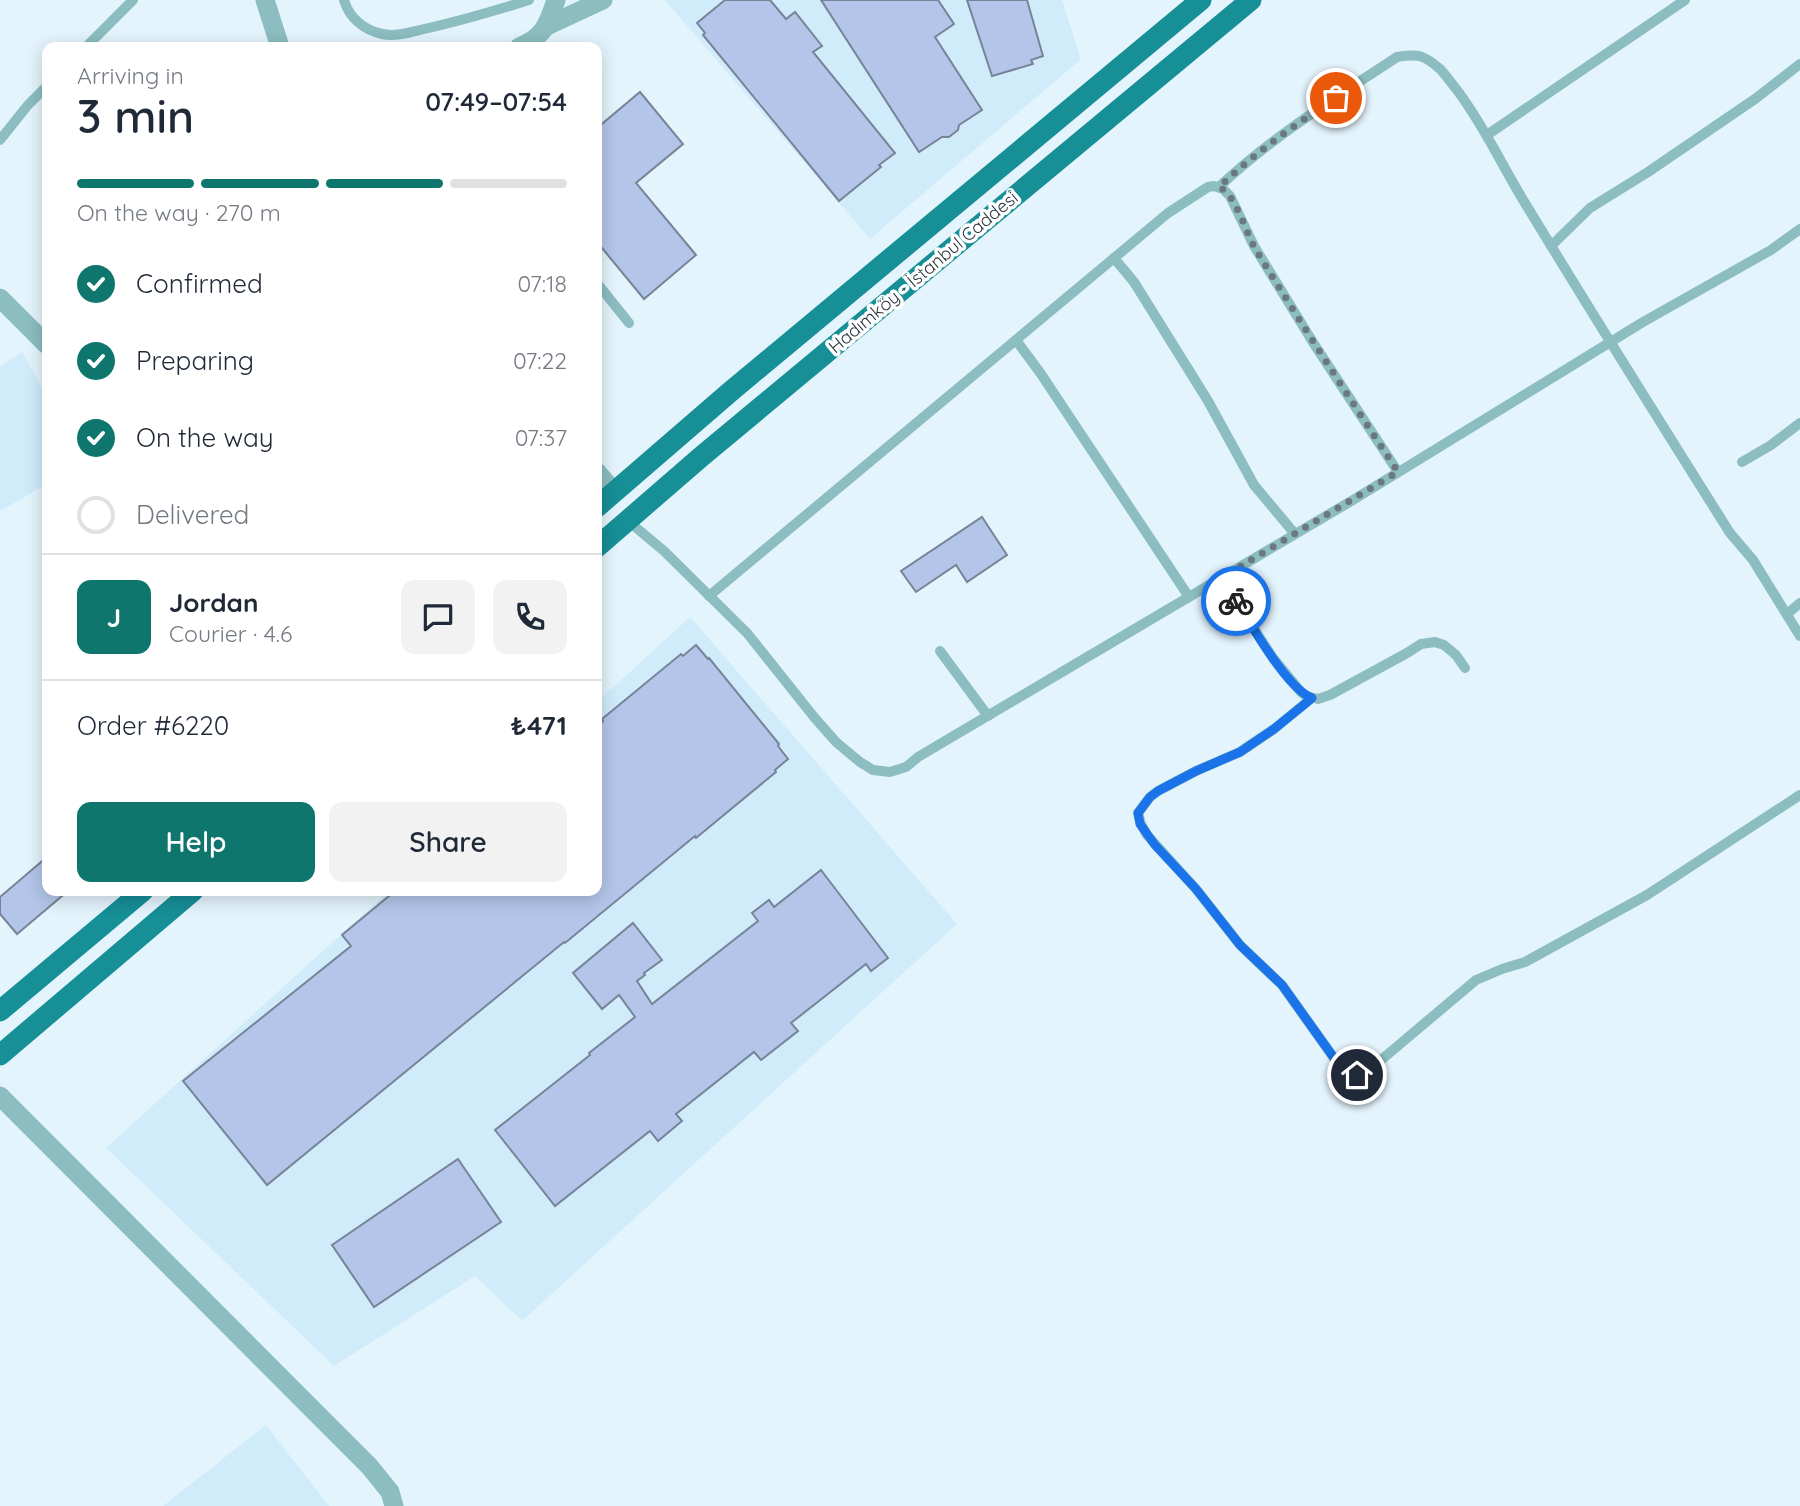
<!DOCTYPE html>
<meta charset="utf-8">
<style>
:root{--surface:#fff;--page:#f2f2f3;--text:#1f2937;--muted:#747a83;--line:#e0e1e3;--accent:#0f766e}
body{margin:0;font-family:Quicksand,sans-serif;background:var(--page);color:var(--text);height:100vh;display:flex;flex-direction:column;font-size:26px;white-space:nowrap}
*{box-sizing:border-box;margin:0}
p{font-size:23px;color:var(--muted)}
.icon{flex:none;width:38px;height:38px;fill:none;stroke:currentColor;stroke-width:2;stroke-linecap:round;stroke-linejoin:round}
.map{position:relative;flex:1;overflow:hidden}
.details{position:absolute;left:42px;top:42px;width:560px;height:854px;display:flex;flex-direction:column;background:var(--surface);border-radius:14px;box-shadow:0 4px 18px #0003}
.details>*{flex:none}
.pin{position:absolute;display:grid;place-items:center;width:60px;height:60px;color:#fff;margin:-30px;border:4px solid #fff;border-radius:50%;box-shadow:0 2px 7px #0007}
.courier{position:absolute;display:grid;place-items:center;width:70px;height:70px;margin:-35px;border:5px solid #1a73e8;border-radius:50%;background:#fff;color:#222;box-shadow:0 2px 9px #0007}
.summary em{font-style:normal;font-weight:600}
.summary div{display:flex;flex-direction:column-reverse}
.summary{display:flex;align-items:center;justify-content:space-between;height:119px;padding:0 35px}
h1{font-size:46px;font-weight:600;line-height:52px}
.bar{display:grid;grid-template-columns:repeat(4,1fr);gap:10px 7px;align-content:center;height:84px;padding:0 35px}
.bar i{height:9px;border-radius:5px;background:var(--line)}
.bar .active{background:var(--accent)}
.bar p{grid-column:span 4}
.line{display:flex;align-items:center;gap:18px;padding:0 35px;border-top:2px solid var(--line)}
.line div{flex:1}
.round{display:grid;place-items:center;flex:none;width:74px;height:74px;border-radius:14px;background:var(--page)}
ol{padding:0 35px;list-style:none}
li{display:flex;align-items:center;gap:21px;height:77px}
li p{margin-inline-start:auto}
li .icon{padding:7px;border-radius:50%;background:var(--accent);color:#fff;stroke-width:4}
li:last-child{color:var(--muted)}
li i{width:38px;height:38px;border:4px solid var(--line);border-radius:50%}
.action{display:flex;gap:14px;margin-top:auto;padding:14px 35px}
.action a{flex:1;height:80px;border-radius:14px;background:var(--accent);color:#fff;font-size:28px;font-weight:600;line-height:80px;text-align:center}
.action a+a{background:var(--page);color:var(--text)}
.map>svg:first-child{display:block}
.built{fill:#d0ecfb}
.building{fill:#b3c6e9;stroke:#788398;stroke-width:2}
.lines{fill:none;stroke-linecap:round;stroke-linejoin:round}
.service{stroke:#8cbdc0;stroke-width:10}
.minor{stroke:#8cbdc0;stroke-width:19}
.primary{stroke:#168f96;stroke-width:21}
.done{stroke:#6c7880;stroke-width:7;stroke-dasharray:0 12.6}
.route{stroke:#1a73e8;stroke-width:9}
.labels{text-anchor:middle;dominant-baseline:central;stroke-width:7;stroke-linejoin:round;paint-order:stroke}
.street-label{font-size:18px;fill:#2c363c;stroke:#fff}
</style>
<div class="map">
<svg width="1800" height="1506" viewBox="0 0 1800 1506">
<rect width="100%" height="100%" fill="#e4f4fd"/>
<!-- built -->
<g class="built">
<path d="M665,0H1062L1081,59L870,239Z"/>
<path d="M22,352L47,397V484L0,511V367Z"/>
<path d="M690,617L957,924L522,1321L475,1276L334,1366L106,1148L389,891H597V702Z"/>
<path d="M266,1425L329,1506H163Z"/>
</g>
<!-- building -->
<g class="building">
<path d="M725,0H770L786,19L795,12L822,46L813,52L895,153L879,165L881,167L839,201L703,35L705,33L697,23Z"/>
<path d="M821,0H938L954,24L935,37L982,110L959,125L958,130L949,137H942L919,152Z"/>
<path d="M967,0H1027L1043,56L1031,60L1033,64L992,76Z"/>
<path d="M640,92L683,144L636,183L696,255L644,299L597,242V128Z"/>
<path d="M982,517L1007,555L967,582L956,565L916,592L901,571Z"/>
<path d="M696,645L708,659L709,658L779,744L778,746L788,759L775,770L776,772L696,838L695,836L565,943L564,942L267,1185L183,1081L351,946L342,935L395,891H597V727L603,721L602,719L681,654L683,656Z"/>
<path d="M47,857V891H68L17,934L0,914V897Z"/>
<path d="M821,870L888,958L871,971L866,964L791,1023L798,1031L761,1060L754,1052L676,1114L682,1121L658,1141L650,1131L555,1206L495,1130L590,1055L589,1053L635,1017L619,995L602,1009L573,973L633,923L662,960L644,973L645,975L637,981L652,1004L758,921L752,913L769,900L774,907Z"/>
<path d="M458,1159L501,1222L374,1307L332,1245Z"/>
</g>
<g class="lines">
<!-- service -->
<g class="service">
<path d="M344,0C349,18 364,30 382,34C396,37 411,32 424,29C460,21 494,11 529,0"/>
<path d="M86,47L133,0"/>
<path d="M1487,135L1685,0"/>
<path d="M0,140L28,105L47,86"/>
<path d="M1219,187C1273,136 1335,98 1397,57C1418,54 1423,54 1440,69C1446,75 1451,83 1457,90C1485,127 1503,168 1528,208C1594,317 1662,425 1730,533L1753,560L1800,636"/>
<path d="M1551,246L1590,208L1648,172L1755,99L1800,64"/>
<path d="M1114,258L1134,282L1208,401L1254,485L1295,534"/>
<path d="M597,283L629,323"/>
<path d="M1016,340L1041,374L1189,597"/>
<path d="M1742,462L1771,445L1800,423"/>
<path d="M627,520L664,551L747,633L814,717L836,742L860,762L873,770L890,772L906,767L918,757L1353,500L1643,322L1771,250L1800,229"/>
<path d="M1221,578L1273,658L1301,692L1306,696L1318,699L1330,695L1407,653L1421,644L1435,642L1444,645L1456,655L1465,668"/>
<path d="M709,596L1168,213L1208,187L1214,186L1223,189L1230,196L1254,246L1314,344L1398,472"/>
<path d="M1787,614L1800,603"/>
<path d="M940,651L988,716"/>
<path d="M1312,698L1274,729L1240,752L1196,771L1158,791L1150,797L1138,813L1141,824L1147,835L1196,889L1240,945L1282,985L1344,1072L1357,1075L1368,1071L1476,980L1502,969L1525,962L1647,895L1800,795"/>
</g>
<!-- minor -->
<g class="minor">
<path d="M265,0L280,47"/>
<path d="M547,26L603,0"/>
<path d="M519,47C544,37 548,24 556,0"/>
<path d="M0,298L47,345"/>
<path d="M597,472L614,492"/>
<path d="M0,1096L370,1467L390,1492L394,1506"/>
</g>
<!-- primary -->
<g class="primary">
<path d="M597,507L730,392L1201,0"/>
<path d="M597,547L702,456L1251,0"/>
<path d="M0,1011L143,891"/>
<path d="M0,1055L193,891"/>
</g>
</g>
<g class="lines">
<!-- done -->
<path class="done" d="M1236,601L1221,578L1398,472C1350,399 1302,325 1256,250C1246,234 1236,194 1219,187C1255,153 1294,125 1336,98"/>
<!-- route -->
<path class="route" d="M1236,601C1252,625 1287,689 1312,698L1274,729L1240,752L1196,771L1158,791L1150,797L1138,813L1140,824L1155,845L1196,889L1240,945L1282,985L1344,1072L1357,1075"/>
</g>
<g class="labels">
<!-- street labels -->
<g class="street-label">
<text transform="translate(923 272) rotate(-40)">Hadımköy - İstanbul Caddesi</text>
</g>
</g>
</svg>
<div class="pin" style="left:1336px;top:98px;background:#ea580c"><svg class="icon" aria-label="bag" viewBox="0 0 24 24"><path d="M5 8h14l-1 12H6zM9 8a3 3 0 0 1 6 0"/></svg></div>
<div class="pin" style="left:1357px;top:1075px;background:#1f2937"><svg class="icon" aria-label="home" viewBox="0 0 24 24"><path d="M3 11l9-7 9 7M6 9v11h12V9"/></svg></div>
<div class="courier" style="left:1236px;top:601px"><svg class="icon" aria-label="bike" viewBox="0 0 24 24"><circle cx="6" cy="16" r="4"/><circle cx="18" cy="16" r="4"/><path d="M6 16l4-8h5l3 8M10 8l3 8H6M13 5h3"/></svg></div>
<section class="details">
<div class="summary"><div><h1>3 min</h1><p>Arriving in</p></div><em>07:49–07:54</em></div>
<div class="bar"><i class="active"></i><i class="active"></i><i class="active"></i><i></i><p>On the way · 270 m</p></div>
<ol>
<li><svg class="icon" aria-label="check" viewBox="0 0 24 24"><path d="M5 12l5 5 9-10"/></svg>Confirmed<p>07:18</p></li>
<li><svg class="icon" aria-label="check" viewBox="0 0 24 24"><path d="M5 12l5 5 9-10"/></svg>Preparing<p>07:22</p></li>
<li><svg class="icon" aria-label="check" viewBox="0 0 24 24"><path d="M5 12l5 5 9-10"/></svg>On the way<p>07:37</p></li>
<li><i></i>Delivered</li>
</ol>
<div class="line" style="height:126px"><b class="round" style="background:var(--accent);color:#fff">J</b><div><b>Jordan</b><p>Courier · 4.6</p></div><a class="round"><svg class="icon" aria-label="chat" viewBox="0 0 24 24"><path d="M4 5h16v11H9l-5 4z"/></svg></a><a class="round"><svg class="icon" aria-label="phone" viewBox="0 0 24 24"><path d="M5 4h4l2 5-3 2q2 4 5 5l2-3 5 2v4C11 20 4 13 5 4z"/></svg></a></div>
<div class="line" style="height:91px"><div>Order #6220</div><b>₺471</b></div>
<div class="action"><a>Help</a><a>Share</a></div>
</section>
</div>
